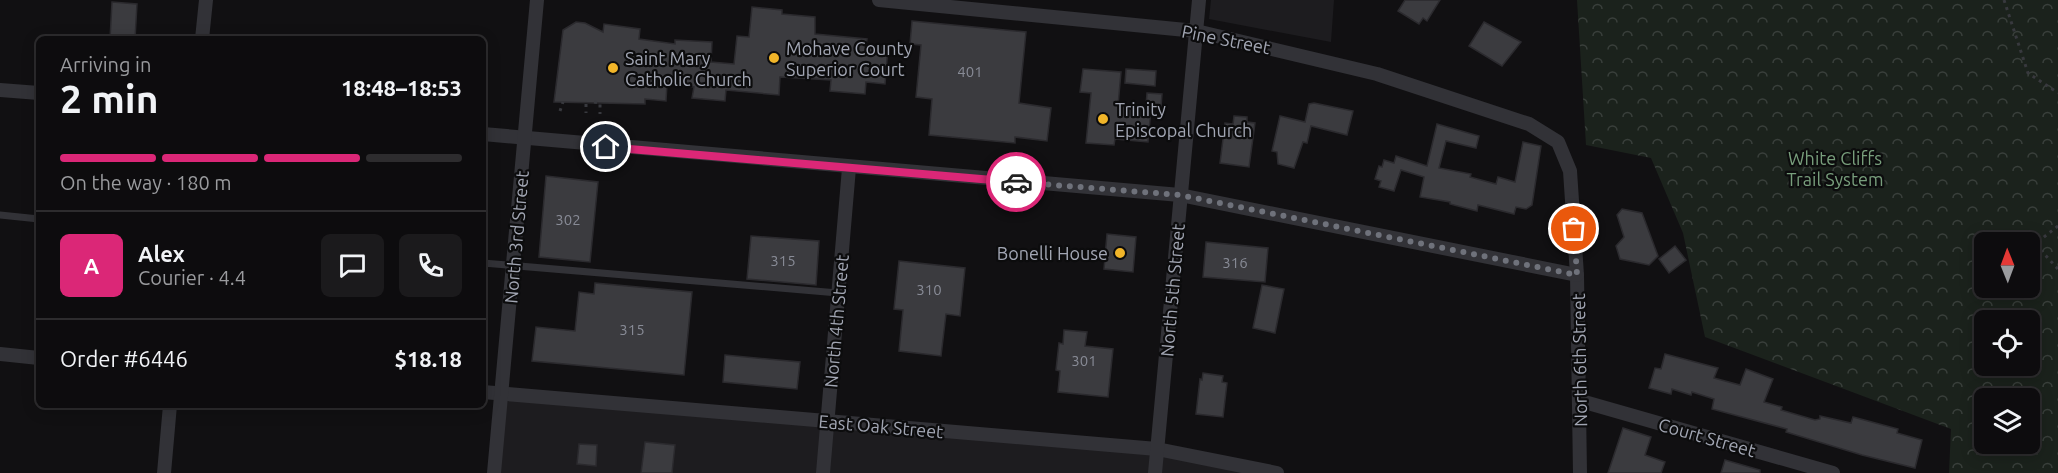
<!DOCTYPE html>
<meta charset="utf-8">
<style>
:root{--surface:#0d0c0e;--page:#1b1a1c;--text:#f1f3f6;--muted:#9a9b9e;--line:#2d2c2e;--accent:#db2777}
body{margin:0;font-family:Ubuntu,sans-serif;background:var(--page);color:var(--text);height:100vh;display:flex;flex-direction:column;font-size:22px;white-space:nowrap}
*{box-sizing:border-box;margin:0}
p{font-size:20px;color:var(--muted)}
.icon{flex:none;width:33px;height:33px;fill:none;stroke:currentColor;stroke-width:2;stroke-linecap:round;stroke-linejoin:round}
.map{position:relative;flex:1;overflow:hidden}
.details{position:absolute;left:36px;top:36px;width:450px;height:372px;display:flex;flex-direction:column;background:var(--surface);border-radius:9px;box-shadow:0 3px 15px #0003,0 0 0 2px var(--line)}
.details>*{flex:none}
.needle{width:39px;rotate:359deg}
.fabs{position:absolute;left:1974px;top:232px;display:grid;gap:12px}
.fabs a{display:grid;place-items:center;width:66px;height:66px;border-radius:9px;background:var(--surface);box-shadow:0 3px 15px #0003,0 0 0 2px var(--line);font-size:30px}
.pin{position:absolute;display:grid;place-items:center;width:51px;height:51px;color:#fff;margin:-26px;border:3px solid #fff;border-radius:50%;box-shadow:0 2px 6px #0007}
.courier{position:absolute;display:grid;place-items:center;width:60px;height:60px;margin:-30px;border:4px solid #db2777;border-radius:50%;background:#fff;color:#222;box-shadow:0 2px 8px #0007}
.headline em{font-style:normal;font-weight:700}
.headline div{display:flex;flex-direction:column-reverse}
.headline{display:flex;align-items:center;justify-content:space-between;height:102px;padding:0 24px}
h1{font-size:39px;font-weight:700;line-height:45px}
.bar{display:grid;grid-template-columns:repeat(4,1fr);gap:9px 6px;align-content:center;height:72px;padding:0 24px}
.bar i{height:8px;border-radius:4px;background:var(--line)}
.bar .on{background:var(--accent)}
.bar p{grid-column:span 4}
.line{display:flex;align-items:center;gap:15px;padding:0 24px;border-top:2px solid var(--line)}
.line div{flex:1}
.round{display:grid;place-items:center;flex:none;width:63px;height:63px;border-radius:9px;background:var(--page)}
.map>svg:first-child{display:block}
.built{fill:#1d1c1f}
.park{fill:url(#park-crowns);fill-rule:evenodd}
.building{fill:#3b3b3f;stroke:#2b2a2e;stroke-width:1.5}
.lines{fill:none;stroke-linecap:round;stroke-linejoin:round}
.path{stroke:#38393e;stroke-width:3;stroke-dasharray:3 4.5;stroke-linecap:butt}
.service{stroke:#323237;stroke-width:7}
.minor{stroke:#323237;stroke-width:14}
.done{stroke:#6f727b;stroke-width:6;stroke-dasharray:0 10.8}
.route{stroke:#db2777;stroke-width:8}
.poi-dot{fill:#f1b529;stroke:#0c0c0d;stroke-width:2}
.labels{text-anchor:middle;dominant-baseline:central;stroke-width:4.5;stroke-linejoin:round;paint-order:stroke}
.number-label{font-size:15px;fill:#888b96}
.street-label{font-size:18px;fill:#a2a6b3;stroke:#0c0c0d}
.poi-label{font-size:18px;fill:#a2a6b3;stroke:#0c0c0d;text-anchor:start}
.park-label{font-size:18px;fill:#789e7c;stroke:#0c0c0d}
</style>
<div class="map">
<svg width="2058" height="473" viewBox="0 0 2058 473">
<defs>
<pattern id="park-crowns" width="20" height="18" patternUnits="userSpaceOnUse" patternTransform="scale(1.5)"><rect width="20" height="18" fill="#1b221c"/><path d="M2 6a3 3 0 1 1 6 0M12 15a3 3 0 1 1 6 0" fill="none" stroke="#393f3b"/></pattern>
</defs>
<rect width="100%" height="100%" fill="#111012"/>
<!-- built -->
<g class="built">
<path d="M1211,0H1334L1331,42L1209,19Z"/>
<path d="M501,394L1157,449L1277,473H494Z"/>
</g>
<!-- park -->
<path class="park" d="M1577,0H2058V473H1949L1951,429L1705,337L1683,233L1651,158L1586,145ZM1984,243H2030V288H1984ZM1984,321H2030V366H1984ZM1984,399H2030V444H1984Z"/>
<!-- building -->
<g class="building">
<path d="M1405,0H1440L1427,21L1423,18L1419,24L1398,11Z"/>
<path d="M112,2L137,4L135,39H110Z"/>
<path d="M752,7L782,10V14L815,17V34L867,39L866,45L888,47L885,84L866,82L865,94L830,91L831,80L780,77L779,95L726,90L725,101L692,98L694,87L667,84L666,101L645,99V104L554,102L563,30L576,22L585,23L603,32L604,24L640,29L639,39L675,44V40L712,42L711,62L734,64L737,36L749,37Z"/>
<path d="M912,21L1026,32L1019,103L1051,108L1047,141L1015,137V143L929,135L932,99L916,97L921,45L910,44Z"/>
<path d="M1484,22L1521,42L1502,66L1469,46Z"/>
<path d="M1083,69L1121,72L1118,106L1151,109L1148,142L1115,139L1114,145L1086,143L1091,93L1080,92Z"/>
<path d="M1126,69L1156,71L1155,86L1125,83Z"/>
<path d="M1147,93L1162,94L1161,107L1146,106Z"/>
<path d="M1314,103L1353,111L1347,135L1311,126L1307,143L1303,142L1294,168L1278,164L1277,152L1272,151L1280,116L1305,122L1309,104Z"/>
<path d="M1234,116L1247,117V122L1255,123L1249,167L1220,163L1225,123L1233,124Z"/>
<path d="M1437,124L1479,136L1476,148L1446,141L1439,168L1471,174L1470,177L1496,184L1498,177L1515,182L1523,142L1541,146L1532,205L1526,209L1516,207L1514,214L1478,205L1477,211L1450,204V202L1420,197L1424,177L1401,170L1394,191L1379,187L1381,181L1375,179L1379,166L1382,167L1384,160L1394,163L1396,156L1427,166Z"/>
<path d="M546,176L598,182L590,262L539,257Z"/>
<path d="M1622,209L1642,213L1658,256L1649,265L1620,259L1616,246L1624,237L1617,215Z"/>
<path d="M1107,234L1136,237L1133,272L1104,269Z"/>
<path d="M751,236L819,241L816,285L747,279Z"/>
<path d="M1206,242L1268,248L1265,282L1203,277Z"/>
<path d="M1675,246L1686,260L1669,273L1659,259Z"/>
<path d="M899,261L965,268L960,316L946,314L941,356L899,351L903,310L894,309Z"/>
<path d="M595,283L692,292L684,375L532,361L536,327L575,331L579,292L594,294Z"/>
<path d="M1262,285L1284,289L1275,333L1253,328Z"/>
<path d="M1064,330L1087,332L1085,346L1113,349L1108,397L1058,392L1060,371L1056,370L1059,343L1063,344Z"/>
<path d="M1665,354L1718,368L1714,378L1740,385L1746,369L1773,379L1764,402L1782,407L1781,410L1815,420L1820,419V416L1851,423L1853,417L1898,429L1897,433L1922,440L1915,468L1862,455L1786,432L1787,429L1712,409L1714,399L1692,392L1691,395L1672,389L1671,394L1649,388L1655,368L1661,369Z"/>
<path d="M725,355L800,362L797,389L723,382Z"/>
<path d="M1203,373L1223,376L1222,382L1227,383L1223,417L1196,414L1200,379L1202,380Z"/>
<path d="M1623,428L1651,437L1645,455L1665,462L1661,473H1608Z"/>
<path d="M645,442L675,445L672,473H641Z"/>
<path d="M579,444L597,445L596,466L577,464Z"/>
<path d="M1725,460L1760,470V473H1721Z"/>
</g>
<g class="lines">
<!-- path -->
<g class="path">
<path d="M2004,0L2028,73L2058,93"/>
<path d="M594,102L600,103V114"/>
<path d="M586,104V113"/>
<path d="M560,111L563,102"/>
<path d="M2058,226L2035,244L2058,269"/>
</g>
<!-- service -->
<g class="service">
<path d="M0,215L39,219"/>
<path d="M483,263L838,293"/>
</g>
<!-- minor -->
<g class="minor">
<path d="M879,0L1196,31L1377,74L1529,124L1558,142L1570,171L1577,275L1580,473"/>
<path d="M202,39L206,0"/>
<path d="M0,90L39,93"/>
<path d="M483,134L1180,195L1577,275"/>
<path d="M0,354L39,358"/>
<path d="M483,392L1157,449L1277,473"/>
<path d="M1581,401L1833,473"/>
<path d="M164,473L170,405"/>
<path d="M494,473L537,0"/>
<path d="M823,473L849,168"/>
<path d="M1155,473L1199,0"/>
</g>
</g>
<g class="lines">
<!-- done -->
<path class="done" d="M1016,182L1180,195L1577,275L1574,229"/>
<!-- route -->
<path class="route" d="M606,147L1016,182"/>
</g>
<!-- markers -->
<g class="poi-dot">
<circle cx="774" cy="58" r="6"/>
<circle cx="613" cy="68" r="6"/>
<circle cx="1103" cy="119" r="6"/>
<circle cx="1120" cy="253" r="6"/>
</g>
<g class="labels">
<!-- number labels -->
<g class="number-label">
<text x="970" y="71">401</text>
<text x="568" y="219">302</text>
<text x="783" y="260">315</text>
<text x="1235" y="262">316</text>
<text x="929" y="289">310</text>
<text x="632" y="329">315</text>
<text x="1084" y="360">301</text>
</g>
<!-- street labels -->
<g class="street-label">
<text transform="translate(1226 39) rotate(11)">Pine Street</text>
<text transform="translate(516 237) rotate(-85)">North 3rd Street</text>
<text transform="translate(1172 290) rotate(-85)">North 5th Street</text>
<text transform="translate(836 321) rotate(-85)">North 4th Street</text>
<text transform="translate(1579 360) rotate(-91)">North 6th Street</text>
<text transform="translate(881 426) rotate(5)">East Oak Street</text>
<text transform="translate(1707 437) rotate(16)">Court Street</text>
</g>
<!-- poi labels -->
<g class="poi-label">
<text x="786" y="48">Mohave County<tspan x="786" dy="21">Superior Court</tspan></text>
<text x="625" y="58">Saint Mary<tspan x="625" dy="21">Catholic Church</tspan></text>
<text x="1115" y="109">Trinity<tspan x="1115" dy="21">Episcopal Church</tspan></text>
<text x="1108" y="253" text-anchor="end">Bonelli House</text>
</g>
<!-- park labels -->
<g class="park-label">
<text x="1835" y="158">White Cliffs<tspan x="1835" dy="21">Trail System</tspan></text>
</g>
</g>
</svg>
<div class="fabs">
<a><svg class="needle" viewBox="-14 -14 28 28"><path d="M0-13l5 13h-10z" fill="#e53935"/><path d="M0 13l5-13h-10z" fill="#9a9b9e"/></svg></a>
<a><svg class="icon" aria-label="locate" viewBox="0 0 24 24"><circle cx="12" cy="12" r="6"/><path d="M12 2v4M12 18v4M2 12h4M18 12h4"/></svg></a>
<a><svg class="icon" aria-label="layers" viewBox="0 0 24 24"><path d="M12 4l9 5-9 5-9-5zM3 14l9 5 9-5"/></svg></a>
</div>
<div class="pin" style="left:1574px;top:229px;background:#ea580c"><svg class="icon" aria-label="bag" viewBox="0 0 24 24"><path d="M5 8h14l-1 12H6zM9 8a3 3 0 0 1 6 0"/></svg></div>
<div class="pin" style="left:606px;top:147px;background:#1f2937"><svg class="icon" aria-label="home" viewBox="0 0 24 24"><path d="M3 11l9-7 9 7M6 9v11h12V9"/></svg></div>
<div class="courier" style="left:1016px;top:182px"><svg class="icon" aria-label="car" viewBox="0 0 24 24"><path d="M5 17H2v-5l4-1 3-4h7l3 4 3 1v5h-3M9 17h6M6 11h13"/><circle cx="7" cy="17" r="2"/><circle cx="17" cy="17" r="2"/></svg></div>
<section class="details">
<div class="headline"><div><h1>2 min</h1><p>Arriving in</p></div><em>18:48–18:53</em></div>
<div class="bar"><i class="on"></i><i class="on"></i><i class="on"></i><i></i><p>On the way · 180 m</p></div>
<div class="line" style="height:108px"><b class="round" style="background:var(--accent);color:#fff">A</b><div><b>Alex</b><p>Courier · 4.4</p></div><a class="round"><svg class="icon" aria-label="chat" viewBox="0 0 24 24"><path d="M4 5h16v11H9l-5 4z"/></svg></a><a class="round"><svg class="icon" aria-label="phone" viewBox="0 0 24 24"><path d="M5 4h4l2 5-3 2q2 4 5 5l2-3 5 2v4C11 20 4 13 5 4z"/></svg></a></div>
<div class="line" style="height:78px"><div>Order #6446</div><b>$18.18</b></div>
</section>
</div>
